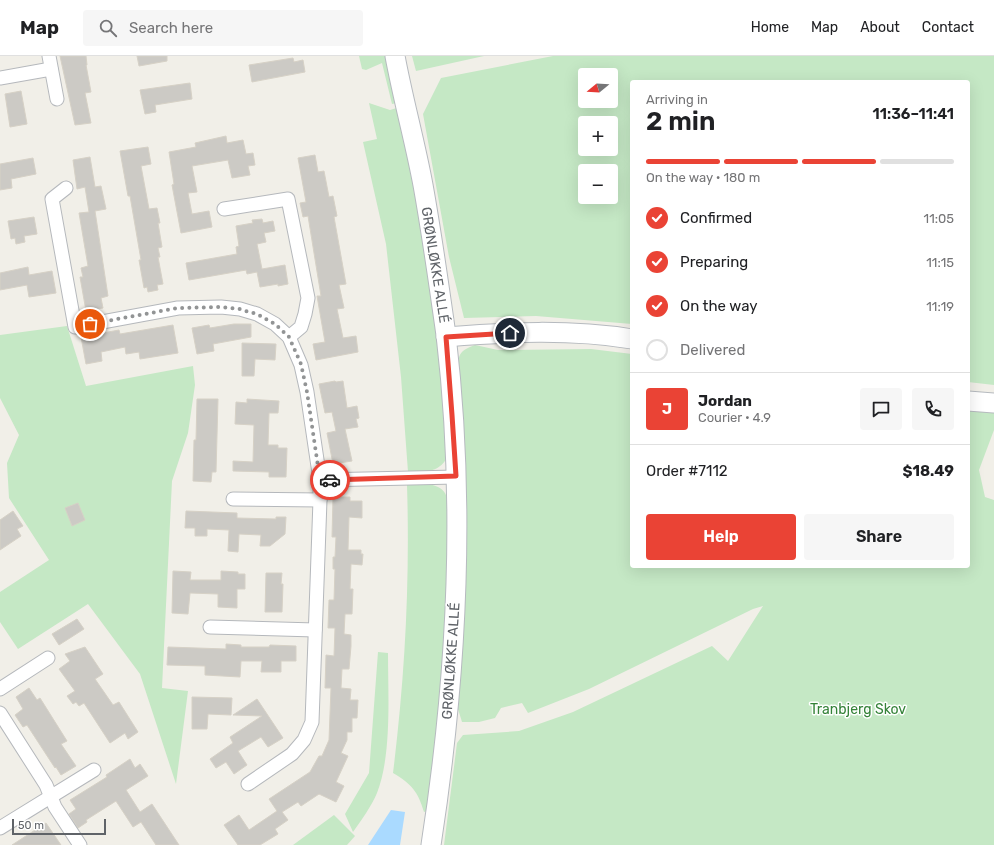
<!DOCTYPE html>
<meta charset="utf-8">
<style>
:root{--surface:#fff;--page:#f6f6f6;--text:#202124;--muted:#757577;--line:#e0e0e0;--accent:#ea4335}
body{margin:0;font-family:Rubik,sans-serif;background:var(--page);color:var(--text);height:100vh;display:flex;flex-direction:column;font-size:15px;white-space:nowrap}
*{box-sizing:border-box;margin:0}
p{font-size:13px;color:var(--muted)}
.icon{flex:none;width:22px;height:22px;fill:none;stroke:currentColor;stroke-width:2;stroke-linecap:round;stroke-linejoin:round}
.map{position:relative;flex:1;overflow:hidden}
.drawer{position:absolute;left:630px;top:24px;width:340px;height:488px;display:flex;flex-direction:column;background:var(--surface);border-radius:4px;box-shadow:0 4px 16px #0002}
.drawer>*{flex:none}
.needle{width:26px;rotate:252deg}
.tools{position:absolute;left:578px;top:12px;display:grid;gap:8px}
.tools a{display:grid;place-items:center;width:40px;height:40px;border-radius:4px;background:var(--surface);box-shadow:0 4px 16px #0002;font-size:20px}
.scale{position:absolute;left:12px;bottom:10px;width:94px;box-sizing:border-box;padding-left:4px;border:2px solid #5f6368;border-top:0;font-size:11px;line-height:14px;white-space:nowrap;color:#5f6368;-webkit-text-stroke:3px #fff;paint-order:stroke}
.pin{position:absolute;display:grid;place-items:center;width:34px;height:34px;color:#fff;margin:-17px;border:2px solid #fff;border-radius:50%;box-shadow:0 1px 4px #0007}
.courier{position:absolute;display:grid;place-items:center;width:40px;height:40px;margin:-20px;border:3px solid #ea4335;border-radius:50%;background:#fff;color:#222;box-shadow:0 1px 5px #0007}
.summary em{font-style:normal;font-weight:600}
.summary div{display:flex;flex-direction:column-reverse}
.summary{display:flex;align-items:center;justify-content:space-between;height:68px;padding:0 16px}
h1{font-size:26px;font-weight:600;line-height:30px}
.bar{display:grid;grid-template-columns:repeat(4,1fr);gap:6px 4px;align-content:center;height:48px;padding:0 16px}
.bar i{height:5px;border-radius:3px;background:var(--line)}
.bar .on{background:var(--accent)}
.bar p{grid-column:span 4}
.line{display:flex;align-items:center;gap:10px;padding:0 16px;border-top:1px solid var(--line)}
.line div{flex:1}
.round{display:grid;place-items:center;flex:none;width:42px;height:42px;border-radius:4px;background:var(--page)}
ol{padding:0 16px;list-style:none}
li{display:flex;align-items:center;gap:12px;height:44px}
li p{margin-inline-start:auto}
li .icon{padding:4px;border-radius:50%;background:var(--accent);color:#fff;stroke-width:4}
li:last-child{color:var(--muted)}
li i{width:22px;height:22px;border:2px solid var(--line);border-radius:50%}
.button{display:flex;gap:8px;margin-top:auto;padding:8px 16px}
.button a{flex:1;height:46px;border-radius:4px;background:var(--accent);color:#fff;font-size:16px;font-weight:600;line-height:46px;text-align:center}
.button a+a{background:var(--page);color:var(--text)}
header{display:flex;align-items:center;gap:24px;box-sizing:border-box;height:56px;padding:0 20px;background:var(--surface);border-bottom:1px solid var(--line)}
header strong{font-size:19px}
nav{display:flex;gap:22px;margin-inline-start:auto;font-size:14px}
.search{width:280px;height:36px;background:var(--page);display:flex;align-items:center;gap:10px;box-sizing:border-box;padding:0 14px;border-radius:4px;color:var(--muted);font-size:15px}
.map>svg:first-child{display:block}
.green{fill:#c5e8c5;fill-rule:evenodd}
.water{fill:#aadaff}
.building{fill:#cccac5;stroke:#d6d1c6}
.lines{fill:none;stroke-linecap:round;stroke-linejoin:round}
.street-casing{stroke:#b5b8bc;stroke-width:15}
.secondary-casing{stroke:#b6babf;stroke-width:21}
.street{stroke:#fff;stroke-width:13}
.secondary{stroke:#fff;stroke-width:19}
.done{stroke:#929495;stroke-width:4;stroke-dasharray:0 7.2}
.route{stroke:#ea4335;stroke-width:5}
.labels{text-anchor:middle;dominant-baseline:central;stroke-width:3;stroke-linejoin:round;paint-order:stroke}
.street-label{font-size:14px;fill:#5f6368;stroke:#fff}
.park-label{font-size:14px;fill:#348238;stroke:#fff}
</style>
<header>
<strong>Map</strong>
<div class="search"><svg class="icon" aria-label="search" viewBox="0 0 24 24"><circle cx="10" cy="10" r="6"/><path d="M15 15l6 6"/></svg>Search here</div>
<nav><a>Home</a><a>Map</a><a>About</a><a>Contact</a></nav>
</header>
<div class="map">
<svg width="994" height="789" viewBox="0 0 994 789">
<rect width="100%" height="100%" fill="#f1efe8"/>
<!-- green -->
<g class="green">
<path d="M359,0H390L397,47L392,48L382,7L366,14L362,13Z"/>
<path d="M412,0H484L416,15Z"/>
<path d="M553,0H994V329L968,326V26H632V268L536,260L464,262L449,201L423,58L441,22ZM585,19H611V45H585ZM585,67H611V93H585ZM585,115H611V141H585Z"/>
<path d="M369,47L390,54L400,51L422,159L439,285L447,402C437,418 425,415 408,416L401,321L386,188L363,86L377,83Z"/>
<path d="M67,270L86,330L193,310L195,329L188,377L172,425L162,632L188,635L176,728L140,618L88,548L18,593L0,566V536L49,504L9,442L7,407L19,379L0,342V279Z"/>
<path d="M475,289L498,294L591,293L632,298V510H968V354L994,355V374L979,414L985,441L994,444V789H444L457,687L463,679L519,675L573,656L712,590L728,605L763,550L753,553L589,633L528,657L522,647L501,652L495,662L479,666H462L458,653L465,494L458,314C458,297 460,295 475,289Z"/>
<path d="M424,427C450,431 448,442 450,465L442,649L427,755L424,756C418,736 412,728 393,717C405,621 410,526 407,429Z"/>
<path d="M378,596L388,597C388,638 392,699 377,737C371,751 362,763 353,776L345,758L369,717Z"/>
<path d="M334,759L355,780L347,789H293Z"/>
</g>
<!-- water -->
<path class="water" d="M391,754L405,756L400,789H368Z"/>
<!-- building -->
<g class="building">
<path d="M60,0H86L87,9H86L91,36L85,37L91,67L75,69Z"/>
<path d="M137,0H167V5L139,10Z"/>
<path d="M293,2L294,6L303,4L305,16L252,26L249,9Z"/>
<path d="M190,27L192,43L155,49L156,56L145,58L140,34Z"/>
<path d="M21,35L27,68L10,71L5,38Z"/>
<path d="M226,80L227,87L243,84L246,98L253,97L255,109L248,110L250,119L232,122L228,104L192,110L197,136L188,137L192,158L209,155L212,171L181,177L172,129L174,128L169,96L196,91L195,87Z"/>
<path d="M148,91L151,108L141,110L149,153L157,152L160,167H158L162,191L158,192L160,201H158L163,228L157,229L158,234L148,236L147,231L144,232L139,204H141L130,140H128L120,95Z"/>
<path d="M315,99L318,116L324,115L329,141L333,140L337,160L334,161L346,228L339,229L344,252L337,253L343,282L356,280L358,296L316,304L313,288L325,286L317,240H321L308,160L303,161L300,147L306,146L298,102Z"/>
<path d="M90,101L95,131L101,130L106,153L95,155L108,240L101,242L103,252L86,255L80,221H83L81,212L88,210L79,157L89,156L85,131L77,133L73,104Z"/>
<path d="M33,102L36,118L11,123L12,132L0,134V108Z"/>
<path d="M34,161L37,178L24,180L25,186L16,188L15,182L11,183L8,165Z"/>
<path d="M262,163L263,167L273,165L275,175L264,177L266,186L257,188L262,213L285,209L288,228L278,230V228L260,231L257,216L247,218L246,214L189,224L186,207L237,198L236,191L239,190L236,170L253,167L252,164Z"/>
<path d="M28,211L29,219L52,215L56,237L29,241L27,229L0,234V217Z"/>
<path d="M234,268H251V281L213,288L214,295L197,298L192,272L209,269L210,272Z"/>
<path d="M173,269L178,297L140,303L139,296L126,298L125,291L101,296L102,305L86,308L81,281L119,274L120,278Z"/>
<path d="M242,287L276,288L275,304L255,303L254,320H242Z"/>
<path d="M335,325L336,326L343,325L347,352L357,350L359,362L356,363L358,371L345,373L352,405L333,408L327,377L336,375L332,356L325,357L319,328Z"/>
<path d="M197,343H218L216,416H212L211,426L193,425L194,384H196Z"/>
<path d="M247,343L279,345L278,357H269L268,389H278V392H287L286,421H269V416L233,415V405L253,406L254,369L235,368L236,346L247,347Z"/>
<path d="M333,441H350V445H362V462L349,461L348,494H361V498H363L362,509L351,508L350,533H353L352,558H345L344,578L351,579V590L349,613H342L341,632L351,633L350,644H358L357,662H352V676H347V684L341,697L348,700L336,726L344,730L336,746L319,738L301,750L298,746L282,756L288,764L275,773L278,778L260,789H238L224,769L239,759L249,774L277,755L269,743L310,716L319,700H322L329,684L331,632H325L326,599L334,600L335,572H328L329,544H334L335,513H333V501H335L336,481H332Z"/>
<path d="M78,447L85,464L72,470L65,452Z"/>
<path d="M13,455L23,470L17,473L21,480L0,494V464Z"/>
<path d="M186,455L237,457V462L276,463V461H286L285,478L270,490H260L261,479L239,478L238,496L228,495L229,474L207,473V480H195V472H185Z"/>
<path d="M173,515L191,516L190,524H221V515L238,516V518H245V533H237V552L218,551V538L190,537L188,558L172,557Z"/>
<path d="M266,517H282L281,528H283L282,556H265Z"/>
<path d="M77,563L84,573L59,589L52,578Z"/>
<path d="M226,588L241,589V591H269L270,589L296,590V605H281V616H261L262,605H241L240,621L205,619V610L167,609L168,591L226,593Z"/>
<path d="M85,591L103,618L95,623L113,649L119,646L138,676L128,683L125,677L110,687L84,647L79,650L76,646L73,648L67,640L75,635L59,613L70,605L65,598Z"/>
<path d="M29,632L37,644L40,642L67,685L61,688L76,710L61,719L56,711L55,712L27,669L23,671L15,659L23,653L16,641Z"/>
<path d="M192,641L232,642L231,659L208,658L207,673H192Z"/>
<path d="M257,643L283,682L268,691L261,681L238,695L247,709L234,718L226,706L216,712L210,703L233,687L230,681L262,660L233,659Z"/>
<path d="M130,703L135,712L140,708L148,720L126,734L140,756L152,748L179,789H156L141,766L133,771L116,745L86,764L87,766L78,772L69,758L76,753L70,744L107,721L106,719Z"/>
<path d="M46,767L61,789H12Z"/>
</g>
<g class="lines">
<!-- street casing -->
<g class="street-casing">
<g id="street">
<path d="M49,0L57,43"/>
<path d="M0,22L51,13"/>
<path d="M66,132L52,143L75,271L178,252L221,251L240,253L257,258L275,268L289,281L301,309L307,336L320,424V444L312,666L304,684L292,698L248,728"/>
<path d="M224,153L288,143L308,242L305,258L301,271L289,281"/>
<path d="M320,424L456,421"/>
<path d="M233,443L320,444"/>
<path d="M210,571L315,574"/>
<path d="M0,633L48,602"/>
<path d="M0,657L46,729L55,751L80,789"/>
<path d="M0,772L94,714"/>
</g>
</g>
<!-- secondary casing -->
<g class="secondary-casing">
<g id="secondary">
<path d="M395,0C403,43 415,86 423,129C432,179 439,229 446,279C466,448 457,621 431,789"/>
<path d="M446,281C508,276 570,273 632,283"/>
<path d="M968,345L994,347"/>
</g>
</g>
<!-- street -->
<use href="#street" class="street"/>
<!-- secondary -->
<use href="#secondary" class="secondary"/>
</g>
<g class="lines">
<!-- done -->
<path class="done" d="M90,268L178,252L221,251L240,253L249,256L257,258L275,268L289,281L301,308L307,336L320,424H330"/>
<!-- route -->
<path class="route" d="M330,424L456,420L452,359L446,281L510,277"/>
</g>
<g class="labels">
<!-- street labels -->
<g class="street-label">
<text transform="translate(435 209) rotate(81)">GRØNLØKKE ALLÉ</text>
<text transform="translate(451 605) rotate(-86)">GRØNLØKKE ALLÉ</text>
</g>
<!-- park labels -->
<g class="park-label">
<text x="858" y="653">Tranbjerg Skov</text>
</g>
</g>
</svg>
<div class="tools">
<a><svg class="needle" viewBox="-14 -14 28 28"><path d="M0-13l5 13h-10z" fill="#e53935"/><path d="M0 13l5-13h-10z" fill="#757577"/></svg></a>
<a>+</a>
<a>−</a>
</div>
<div class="scale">50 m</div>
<div class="pin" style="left:90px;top:268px;background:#ea580c"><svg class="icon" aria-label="bag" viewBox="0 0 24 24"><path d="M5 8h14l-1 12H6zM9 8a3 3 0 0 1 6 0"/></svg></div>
<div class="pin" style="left:510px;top:277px;background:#1f2937"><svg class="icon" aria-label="home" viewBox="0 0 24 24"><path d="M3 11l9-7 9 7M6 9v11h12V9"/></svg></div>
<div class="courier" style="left:330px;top:424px"><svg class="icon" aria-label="car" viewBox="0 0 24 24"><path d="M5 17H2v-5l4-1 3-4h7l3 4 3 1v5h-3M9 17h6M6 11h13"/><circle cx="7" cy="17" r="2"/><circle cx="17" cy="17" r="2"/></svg></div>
<section class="drawer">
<div class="summary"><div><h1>2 min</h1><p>Arriving in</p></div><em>11:36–11:41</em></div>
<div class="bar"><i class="on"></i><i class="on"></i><i class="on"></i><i></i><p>On the way · 180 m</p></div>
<ol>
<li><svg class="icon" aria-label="check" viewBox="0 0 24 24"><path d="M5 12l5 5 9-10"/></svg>Confirmed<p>11:05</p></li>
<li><svg class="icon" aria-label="check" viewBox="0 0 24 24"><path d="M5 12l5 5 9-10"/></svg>Preparing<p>11:15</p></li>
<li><svg class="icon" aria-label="check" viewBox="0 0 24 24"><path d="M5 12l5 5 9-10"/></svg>On the way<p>11:19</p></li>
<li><i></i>Delivered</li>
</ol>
<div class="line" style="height:72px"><b class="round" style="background:var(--accent);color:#fff">J</b><div><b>Jordan</b><p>Courier · 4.9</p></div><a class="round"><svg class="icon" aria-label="chat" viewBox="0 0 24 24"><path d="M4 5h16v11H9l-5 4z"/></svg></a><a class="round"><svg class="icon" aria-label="phone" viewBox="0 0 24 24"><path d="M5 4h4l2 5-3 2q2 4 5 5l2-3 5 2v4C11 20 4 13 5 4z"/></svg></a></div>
<div class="line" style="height:52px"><div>Order #7112</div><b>$18.49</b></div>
<div class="button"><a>Help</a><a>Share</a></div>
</section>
</div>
